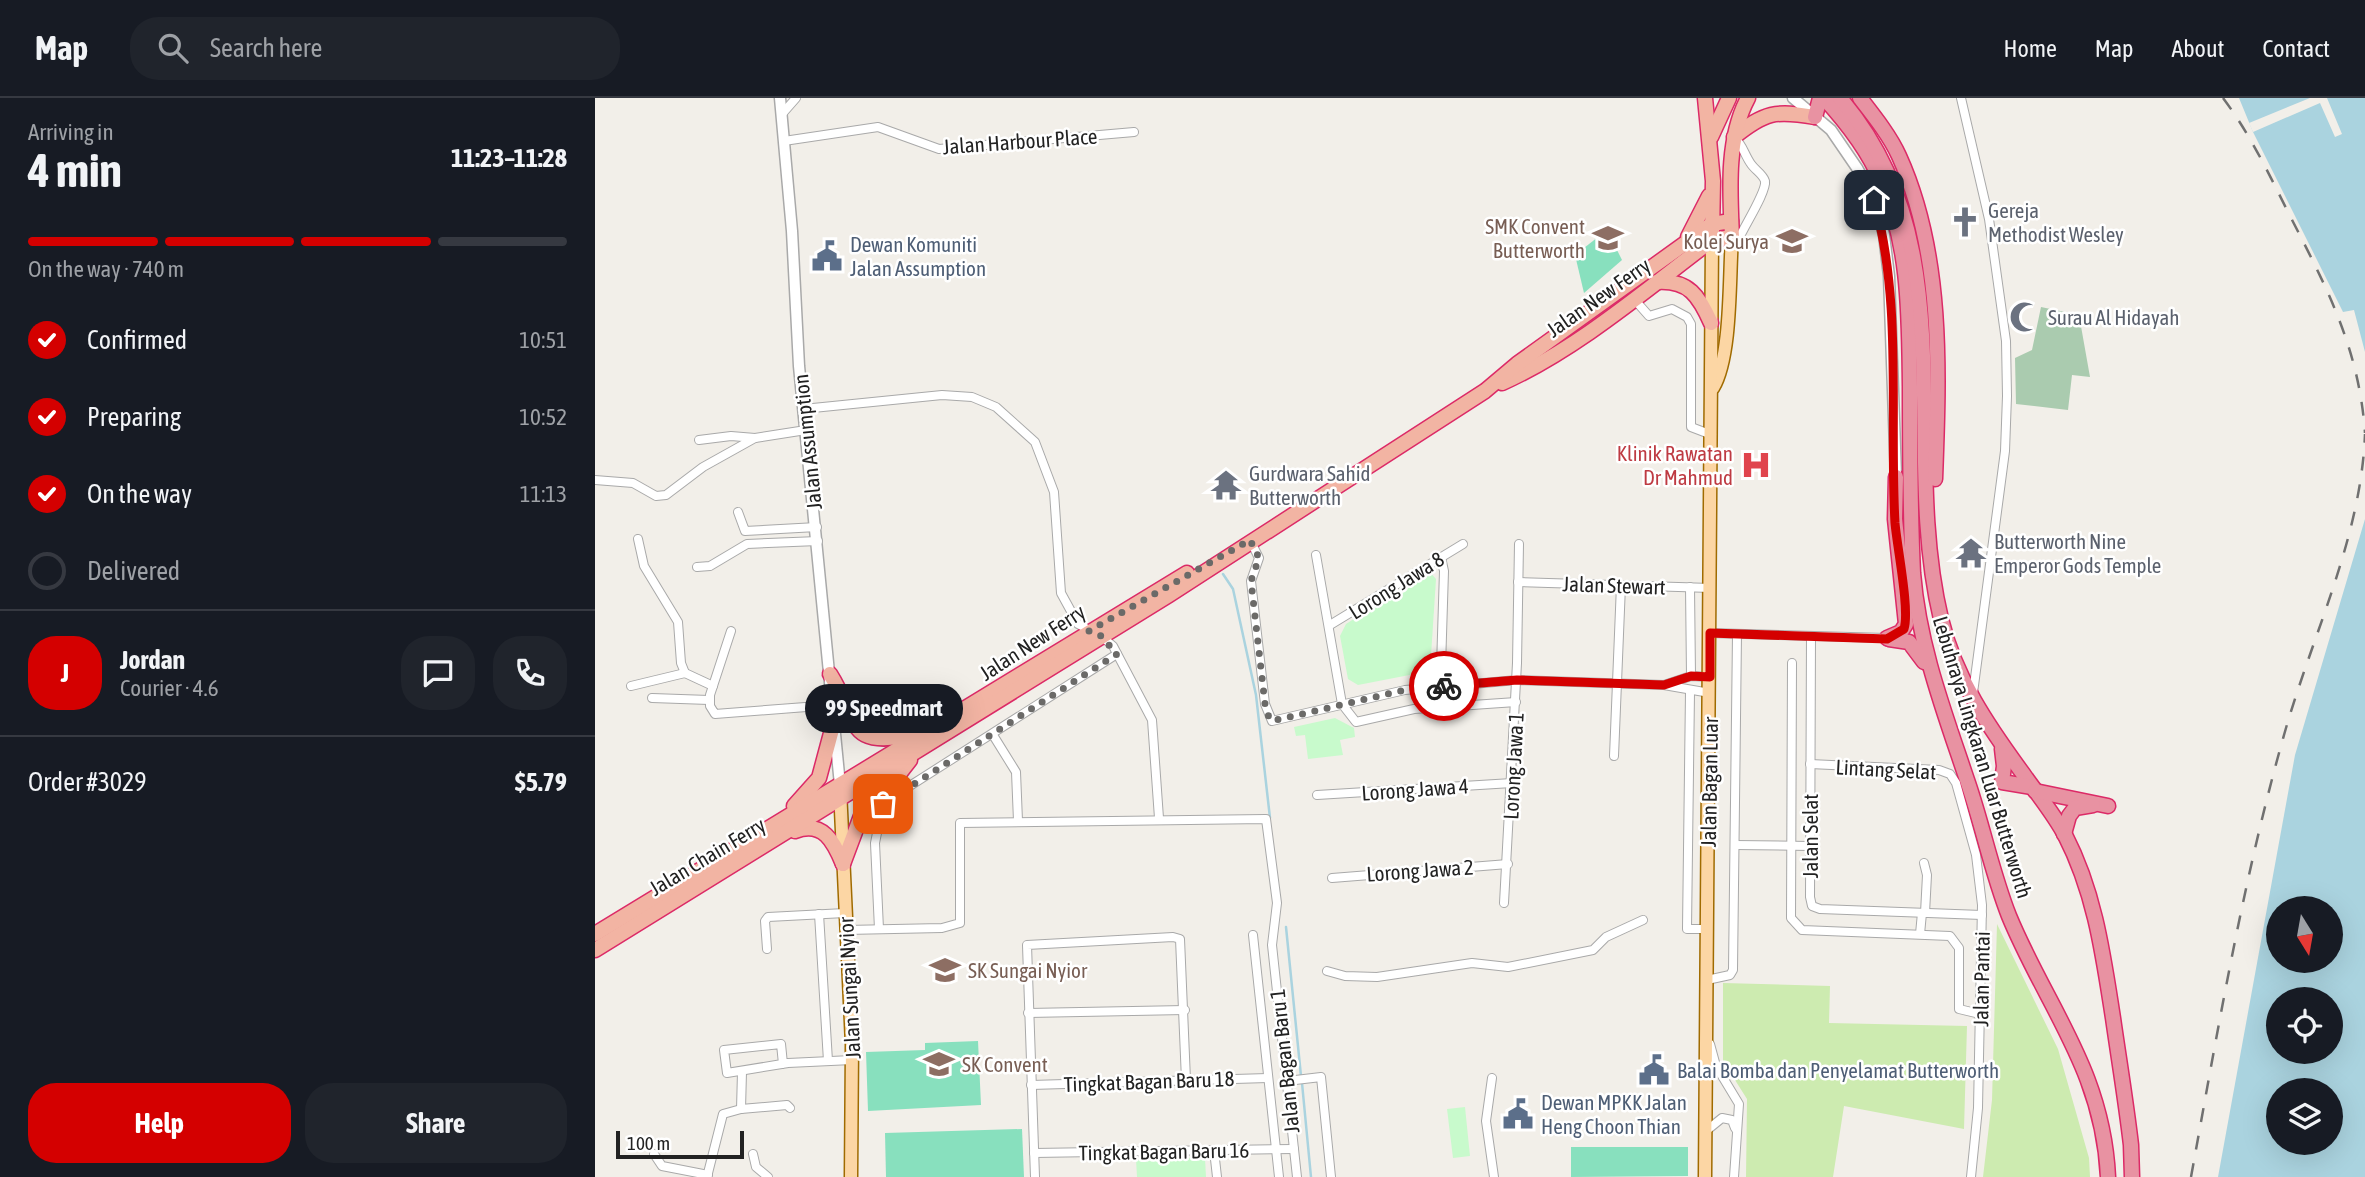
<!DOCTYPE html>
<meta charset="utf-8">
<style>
:root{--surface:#171b24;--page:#20242c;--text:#f1f3f6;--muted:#9ea1a6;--line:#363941;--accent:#d40000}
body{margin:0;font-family:"Asap Condensed",sans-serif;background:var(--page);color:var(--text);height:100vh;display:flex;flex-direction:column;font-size:26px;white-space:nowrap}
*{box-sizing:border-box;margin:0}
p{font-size:23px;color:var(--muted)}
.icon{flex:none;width:38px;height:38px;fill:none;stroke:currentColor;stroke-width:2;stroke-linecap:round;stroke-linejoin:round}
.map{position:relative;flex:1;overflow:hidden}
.drawer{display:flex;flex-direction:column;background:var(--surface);width:595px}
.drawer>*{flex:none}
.needle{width:46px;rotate:169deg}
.tools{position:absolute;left:1671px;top:798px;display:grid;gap:14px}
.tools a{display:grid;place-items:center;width:77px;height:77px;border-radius:50%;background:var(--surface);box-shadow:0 7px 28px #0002;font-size:35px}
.scale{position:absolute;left:21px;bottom:18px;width:128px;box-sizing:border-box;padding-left:7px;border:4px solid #222;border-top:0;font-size:19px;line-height:24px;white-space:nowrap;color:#222;-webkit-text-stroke:5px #fff;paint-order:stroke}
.pin{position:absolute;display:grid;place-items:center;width:60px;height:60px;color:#fff;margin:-30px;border-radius:14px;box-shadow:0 4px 10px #0006}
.courier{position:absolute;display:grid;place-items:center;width:70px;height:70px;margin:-35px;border:5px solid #d40000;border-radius:50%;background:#fff;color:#222;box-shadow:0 2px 9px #0007}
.bubble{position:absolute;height:49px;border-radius:24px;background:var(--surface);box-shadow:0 7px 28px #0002;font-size:23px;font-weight:700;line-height:49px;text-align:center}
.summary em{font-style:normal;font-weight:700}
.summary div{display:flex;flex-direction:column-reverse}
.summary{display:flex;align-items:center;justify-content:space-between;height:119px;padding:0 28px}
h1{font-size:46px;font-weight:700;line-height:52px}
.bar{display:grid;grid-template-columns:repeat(4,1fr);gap:10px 7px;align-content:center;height:84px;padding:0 28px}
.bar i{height:9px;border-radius:5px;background:var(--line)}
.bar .active{background:var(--accent)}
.bar p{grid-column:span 4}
.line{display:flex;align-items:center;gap:18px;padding:0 28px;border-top:2px solid var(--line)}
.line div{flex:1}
.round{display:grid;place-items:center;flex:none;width:74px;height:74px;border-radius:28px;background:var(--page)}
ol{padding:0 28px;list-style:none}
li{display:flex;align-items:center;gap:21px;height:77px}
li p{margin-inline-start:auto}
li .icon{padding:7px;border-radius:50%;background:var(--accent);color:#fff;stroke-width:4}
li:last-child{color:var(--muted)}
li i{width:38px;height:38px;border:4px solid var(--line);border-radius:50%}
.cta{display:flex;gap:14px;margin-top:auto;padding:14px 28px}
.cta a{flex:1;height:80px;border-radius:28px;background:var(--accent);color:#fff;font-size:28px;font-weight:700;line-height:80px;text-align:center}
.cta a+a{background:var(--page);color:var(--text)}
header{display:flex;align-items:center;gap:42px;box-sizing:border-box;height:98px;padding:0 35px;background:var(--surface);border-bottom:2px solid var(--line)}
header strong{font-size:33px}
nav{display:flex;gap:38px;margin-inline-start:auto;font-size:24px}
.search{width:490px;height:63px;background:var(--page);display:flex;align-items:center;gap:18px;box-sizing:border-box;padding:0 24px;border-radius:28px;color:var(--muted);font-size:26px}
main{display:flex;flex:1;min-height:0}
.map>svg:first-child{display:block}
.grass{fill:#cdebb0}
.cemetery{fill:#aacbaf}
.park{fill:#c8facc}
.pitch{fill:#88e0be}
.water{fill:#aad3df;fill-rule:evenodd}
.pier{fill:#f2efe9}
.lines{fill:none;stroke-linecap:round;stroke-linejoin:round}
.stream{stroke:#aad3df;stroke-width:2.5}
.minor-casing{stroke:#a9a9a9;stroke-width:10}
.tertiary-casing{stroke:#a9a9a9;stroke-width:13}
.primary-casing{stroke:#a06b00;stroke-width:15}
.trunk-casing{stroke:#dc2a67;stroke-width:17}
.motorway-casing{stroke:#dc2a67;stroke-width:17}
.minor{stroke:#fff;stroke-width:8}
.tertiary{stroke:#fff;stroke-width:10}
.primary{stroke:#fcd6a4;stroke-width:12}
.trunk{stroke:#f2b4a3;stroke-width:14}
.motorway{stroke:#e892a2;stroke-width:14}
.rail{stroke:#707070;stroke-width:2.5;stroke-dasharray:14 14;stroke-linecap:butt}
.done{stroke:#6b6a68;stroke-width:7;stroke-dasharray:0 12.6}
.route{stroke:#d40000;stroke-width:9}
.labels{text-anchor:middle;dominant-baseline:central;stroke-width:5;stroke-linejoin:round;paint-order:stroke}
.street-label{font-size:21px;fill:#222;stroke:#fff}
.worship-label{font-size:21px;fill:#5b616d;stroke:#fff;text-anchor:start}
.education-label{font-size:21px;fill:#785e54;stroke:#fff;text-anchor:end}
.service-label{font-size:21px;fill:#4e5e75;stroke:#fff;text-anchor:start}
.health-label{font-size:21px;fill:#be3a42;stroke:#fff;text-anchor:end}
</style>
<header>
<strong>Map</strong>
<div class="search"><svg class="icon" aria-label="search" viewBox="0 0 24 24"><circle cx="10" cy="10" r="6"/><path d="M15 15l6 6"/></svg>Search here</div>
<nav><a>Home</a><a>Map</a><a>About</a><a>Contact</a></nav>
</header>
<main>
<section class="drawer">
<div class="summary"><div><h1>4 min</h1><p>Arriving in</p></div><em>11:23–11:28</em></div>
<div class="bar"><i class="active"></i><i class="active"></i><i class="active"></i><i></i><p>On the way · 740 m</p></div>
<ol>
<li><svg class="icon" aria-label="check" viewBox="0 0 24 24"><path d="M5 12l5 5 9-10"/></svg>Confirmed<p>10:51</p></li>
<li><svg class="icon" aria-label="check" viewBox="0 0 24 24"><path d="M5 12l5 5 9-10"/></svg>Preparing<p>10:52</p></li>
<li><svg class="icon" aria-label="check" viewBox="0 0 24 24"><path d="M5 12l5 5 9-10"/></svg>On the way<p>11:13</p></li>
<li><i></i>Delivered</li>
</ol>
<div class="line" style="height:126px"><b class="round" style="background:var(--accent);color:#fff">J</b><div><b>Jordan</b><p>Courier · 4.6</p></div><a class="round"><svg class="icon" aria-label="chat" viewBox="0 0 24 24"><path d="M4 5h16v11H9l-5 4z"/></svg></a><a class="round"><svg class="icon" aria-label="phone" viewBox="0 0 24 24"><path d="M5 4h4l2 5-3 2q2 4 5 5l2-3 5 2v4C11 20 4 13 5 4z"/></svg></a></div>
<div class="line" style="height:91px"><div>Order #3029</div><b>$5.79</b></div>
<div class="cta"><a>Help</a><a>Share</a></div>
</section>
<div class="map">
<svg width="1770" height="1079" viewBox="0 0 1770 1079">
<rect width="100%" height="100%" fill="#f2efe9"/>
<!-- grass -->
<g class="grass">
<path d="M1402,826L1463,951L1494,1060L1495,1079H1388L1397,1002Z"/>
<path d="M1128,885L1235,888L1234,925L1372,928L1369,1031L1249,1008L1238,1079H1151L1152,1001L1128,963Z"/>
</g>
<!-- cemetery -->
<path class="cemetery" d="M1446,209L1484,217L1495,279L1477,277L1473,312L1421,306L1420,260L1437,252Z"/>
<!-- park -->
<g class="park">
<path d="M834,473L841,481L835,573L763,587L753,581L745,538L751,526Z"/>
<path d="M740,620L759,630L760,639L745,642L748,657L713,661L710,637L701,638L699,629Z"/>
<path d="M870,1009L875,1058L858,1060L852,1011Z"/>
<path d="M610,1060L611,1079H542L541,1061Z"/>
</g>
<!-- pitch -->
<g class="pitch">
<path d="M1012,132L1027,162L989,195L980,157Z"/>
<path d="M383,943L386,1007L273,1013L271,954L330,952V945Z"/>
<path d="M427,1031L429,1079H291L290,1035Z"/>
<path d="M976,1049H1093V1078L976,1079Z"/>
</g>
<!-- water -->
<g class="water">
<path d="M1644,0H1770V254L1759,212L1748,214L1658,34Z"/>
<path d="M1770,421V1079H1623L1700,657ZM1684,810H1736V863H1684ZM1684,901H1736V954H1684ZM1684,992H1736V1045H1684Z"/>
</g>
<!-- pier -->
<path class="pier" d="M1715,0H1732L1747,36L1740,39L1725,5L1658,34L1654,25Z"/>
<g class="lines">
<!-- stream -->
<g class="stream">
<path d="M628,476L638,491L661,597L675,720"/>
<path d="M691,829L706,978"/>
<path d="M707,985L716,1079"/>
</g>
<!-- minor casing -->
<g class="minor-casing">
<g id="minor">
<path d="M1366,0L1394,121L1411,243L1412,298L1410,353L1378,595"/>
<path d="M187,16L201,0"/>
<path d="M1139,39C1148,47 1149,56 1156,66C1160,72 1168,76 1170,83C1172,94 1146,133 1141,147"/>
<path d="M189,43L283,29L344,51L539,34"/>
<path d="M1039,201L1054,218L1077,211L1092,219L1096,226V329L1117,337"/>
<path d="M208,311L347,297L377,299L401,309L440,344L459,394L466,495L483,526L506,538L518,548L557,622L564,720"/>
<path d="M104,342L136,338L160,340"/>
<path d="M0,382L38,385L61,398L71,397L108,369L160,340L211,332"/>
<path d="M143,414L150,433L222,429"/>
<path d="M43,441L49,468L83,524L86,565L90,575L118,588"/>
<path d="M655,442L664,460L656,483L670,606L677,623L810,592L922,582L1069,587L1115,595"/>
<path d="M721,457L747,606L761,624L819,611L921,604"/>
<path d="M102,469L115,468L152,446L223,443"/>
<path d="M923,484L1116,490"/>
<path d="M1095,489L1096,578"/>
<path d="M735,527L868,446"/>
<path d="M136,533L115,597V608L120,616L237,607"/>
<path d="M1115,535L1292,540"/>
<path d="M1216,538L1215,799L1217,808L1225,811L1387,817"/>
<path d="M1197,565L1196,820L1207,832L1355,838L1364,850V911L1385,916"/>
<path d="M846,569L849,473L846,459"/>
<path d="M1069,587L1096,578L1115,579"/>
<path d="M36,588L90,575"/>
<path d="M1095,594L1092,831H1113"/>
<path d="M57,600L114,602"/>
<path d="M398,637L421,674L423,723"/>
<path d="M1019,658L1026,487"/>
<path d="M1215,666L1344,672L1355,676L1361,685L1381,757L1387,807L1383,1010L1376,1079"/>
<path d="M722,697L917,685"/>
<path d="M1140,747L1215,748"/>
<path d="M1329,765L1332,777L1330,815"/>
<path d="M737,780L913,766"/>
<path d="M909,805L922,565L924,446"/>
<path d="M224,816L233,963"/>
<path d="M284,831L280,745L288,705L522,556"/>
<path d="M251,832L347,830L365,825V725L671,721L682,805L677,847L702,1079"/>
<path d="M1325,836L1327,815"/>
<path d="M658,837L684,1079"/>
<path d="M172,851L170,823L173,819L250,815"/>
<path d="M732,873L750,878L782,879L877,865L913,869L998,852L1011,839L1048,822"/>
<path d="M1112,882L1135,877L1138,872L1142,536"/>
<path d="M433,915L590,912"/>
<path d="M1115,946L1121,968L1144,1006L1139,1079"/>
<path d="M188,966L186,946L129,952L132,975L193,965L257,962"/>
<path d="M897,980L891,1023L899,1079"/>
<path d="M692,983L726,979L736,1079"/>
<path d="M436,987L673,980"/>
<path d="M146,1011L147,974"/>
<path d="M1111,1033L1127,1020L1137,1022L1140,1030"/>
<path d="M619,1052L622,1079"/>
<path d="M439,1055L699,1051"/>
<path d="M59,1056L67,1068L113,1077"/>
<path d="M158,1056L161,1069L173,1079"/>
<path d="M112,1079L128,1016L146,1011L192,1007L195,1010"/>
<path d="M440,1079L432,847L578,839L585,841L591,982"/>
</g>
</g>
<!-- tertiary casing -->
<g class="tertiary-casing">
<g id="tertiary">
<path d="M185,0L197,133L204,268L245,687"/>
<path d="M1198,0L1236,32L1262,70L1279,101L1289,137L1294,178L1301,379"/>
</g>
</g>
<!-- primary casing -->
<g class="primary-casing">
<g id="primary">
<path d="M1118,290C1137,258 1134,179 1137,139"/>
<path d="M245,691L257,947L256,1079"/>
<path d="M1110,1079L1117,142"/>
</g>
</g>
<!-- trunk casing -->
<g class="trunk-casing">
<g id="trunk">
<path d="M1110,0L1118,83L1117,135"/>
<path d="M1116,39L1134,0"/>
<path d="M1139,39C1170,14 1180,12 1220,19"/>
<path d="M1093,139L1114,98"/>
<path d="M1062,184C1094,182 1104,198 1116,225"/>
<path d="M907,285C981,252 1052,191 1117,142L1137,139C1135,94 1131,41 1153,0"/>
<path d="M235,576C265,623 248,652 321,636"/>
<path d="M199,708L224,680L239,624"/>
<path d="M200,733C228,722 239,744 248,766"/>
<path d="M248,766L269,710L301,680L315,662"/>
<path d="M0,836L592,475"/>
<path d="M0,852L574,497L890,293L922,266L1117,126L1136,123"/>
</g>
</g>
<!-- motorway casing -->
<g class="motorway-casing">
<g id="motorway">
<path d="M1229,0C1252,25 1273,52 1286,83C1315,147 1314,219 1315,288C1315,350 1315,413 1318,475C1324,549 1350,616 1373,685C1388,729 1397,775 1414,818C1452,910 1508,972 1513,1079"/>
<path d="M1245,0C1373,148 1304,346 1346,521C1360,580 1393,628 1429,677C1443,697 1459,716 1470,737C1500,795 1508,856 1518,920C1524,962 1531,1004 1536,1047L1537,1079"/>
<path d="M1265,0C1279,18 1295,38 1304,58C1349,157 1344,275 1340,381"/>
<path d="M1220,19L1225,0"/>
<path d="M1292,540L1306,534L1311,526L1300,421L1301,379"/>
<path d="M1294,541L1314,544L1329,564"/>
<path d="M1407,651L1409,668L1407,684L1437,689"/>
<path d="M1440,693L1513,708"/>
<path d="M1469,736L1474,718L1480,710L1498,707"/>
</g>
</g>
<!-- minor -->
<use href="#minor" class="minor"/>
<!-- tertiary -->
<use href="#tertiary" class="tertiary"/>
<!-- primary -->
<use href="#primary" class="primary"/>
<!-- trunk -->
<use href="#trunk" class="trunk"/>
<!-- motorway -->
<use href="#motorway" class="motorway"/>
<!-- rail -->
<g class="rail">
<path d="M1628,0C1655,36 1674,76 1694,116C1732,190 1764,250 1770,335"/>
<path d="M1596,1079C1623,931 1648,782 1689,637C1717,537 1766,441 1770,336"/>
</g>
</g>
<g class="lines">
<!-- done -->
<path class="done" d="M288,706L522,556L506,538L494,533L655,442L664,460L656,483L670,606L673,617L677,623L810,592L849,588"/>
<!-- route -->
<path class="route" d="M849,588L922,582L1069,587L1096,578L1115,579V535L1292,541L1309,531C1315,512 1302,449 1300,425C1294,318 1308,206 1279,102"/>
</g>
<!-- icons -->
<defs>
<g id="church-bare" transform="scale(2.415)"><path d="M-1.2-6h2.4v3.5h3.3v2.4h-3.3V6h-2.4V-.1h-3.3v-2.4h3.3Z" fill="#6b7280" stroke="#fff" stroke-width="2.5" paint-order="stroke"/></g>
<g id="school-bare" transform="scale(2.415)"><path d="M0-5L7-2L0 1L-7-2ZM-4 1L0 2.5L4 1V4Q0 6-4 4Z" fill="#8d6e63" stroke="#fff" stroke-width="2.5" paint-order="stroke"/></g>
<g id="university-bare" transform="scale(2.415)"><path d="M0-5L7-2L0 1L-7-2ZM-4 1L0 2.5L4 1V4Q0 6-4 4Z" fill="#8d6e63" stroke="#fff" stroke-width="2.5" paint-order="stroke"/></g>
<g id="civic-bare" transform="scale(2.415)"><path d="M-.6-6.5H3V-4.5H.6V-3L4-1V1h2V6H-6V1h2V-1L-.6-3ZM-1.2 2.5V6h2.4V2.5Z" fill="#5c6f8a" stroke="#fff" stroke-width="2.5" paint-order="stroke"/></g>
<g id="mosque-bare" transform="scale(2.415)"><path d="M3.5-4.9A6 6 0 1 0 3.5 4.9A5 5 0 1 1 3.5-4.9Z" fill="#6b7280" stroke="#fff" stroke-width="2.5" paint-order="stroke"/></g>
<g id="hospital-bare" transform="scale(2.415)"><path d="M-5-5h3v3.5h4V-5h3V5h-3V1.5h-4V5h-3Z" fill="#e0444e" stroke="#fff" stroke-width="2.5" paint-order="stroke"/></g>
<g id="temple-bare" transform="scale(2.415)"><path d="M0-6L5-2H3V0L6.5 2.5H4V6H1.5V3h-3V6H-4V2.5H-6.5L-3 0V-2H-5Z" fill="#6b7280" stroke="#fff" stroke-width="2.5" paint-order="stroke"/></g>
</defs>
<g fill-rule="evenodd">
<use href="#church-bare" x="1370" y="124"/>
<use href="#school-bare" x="1013" y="140"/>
<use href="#university-bare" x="1197" y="143"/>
<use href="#civic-bare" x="232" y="158"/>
<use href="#mosque-bare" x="1430" y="219"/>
<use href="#hospital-bare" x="1161" y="367"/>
<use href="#temple-bare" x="631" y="387"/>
<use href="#temple-bare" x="1376" y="455"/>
<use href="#school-bare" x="350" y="872"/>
<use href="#school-bare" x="344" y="966"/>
<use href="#civic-bare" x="1059" y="972"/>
<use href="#civic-bare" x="923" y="1016"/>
</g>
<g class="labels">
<!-- street labels -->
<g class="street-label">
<text transform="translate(425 43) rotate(-4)">Jalan Harbour Place</text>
<text transform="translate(1003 199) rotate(-35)">Jalan New Ferry</text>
<text transform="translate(212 344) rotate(-96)">Jalan Assumption</text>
<text transform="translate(801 487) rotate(-32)">Lorong Jawa 8</text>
<text transform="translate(1019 487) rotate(2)">Jalan Stewart</text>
<text transform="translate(437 544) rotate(-33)">Jalan New Ferry</text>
<text transform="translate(1388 659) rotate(73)">Lebuhraya Lingkaran Luar Butterworth</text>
<text transform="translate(918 668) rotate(-87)">Lorong Jawa 1</text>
<text transform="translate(1291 671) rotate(3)">Lintang Selat</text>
<text transform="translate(1114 684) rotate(-89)">Jalan Bagan Luar</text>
<text transform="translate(820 691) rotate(-4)">Lorong Jawa 4</text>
<text transform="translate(1215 738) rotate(-90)">Jalan Selat</text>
<text transform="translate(112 758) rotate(-31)">Jalan Chain Ferry</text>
<text transform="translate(825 772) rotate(-4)">Lorong Jawa 2</text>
<text transform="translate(1386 881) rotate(-89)">Jalan Pantai</text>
<text transform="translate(254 890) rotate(-93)">Jalan Sungai Nyior</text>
<text transform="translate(689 963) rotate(-96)">Jalan Bagan Baru 1</text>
<text transform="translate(554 983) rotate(-2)">Tingkat Bagan Baru 18</text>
<text transform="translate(569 1053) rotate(-1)">Tingkat Bagan Baru 16</text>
</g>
<!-- worship labels -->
<g class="worship-label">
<text x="1393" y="112">Gereja<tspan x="1393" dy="24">Methodist Wesley</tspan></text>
<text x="1453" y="219">Surau Al Hidayah</text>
<text x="654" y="375">Gurdwara Sahid<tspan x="654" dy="24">Butterworth</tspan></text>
<text x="1399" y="443">Butterworth Nine<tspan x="1399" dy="24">Emperor Gods Temple</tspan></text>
</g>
<!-- education labels -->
<g class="education-label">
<text x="990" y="128">SMK Convent<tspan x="990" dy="24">Butterworth</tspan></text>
<text x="1174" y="143">Kolej Surya</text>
<text x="373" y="872" text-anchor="start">SK Sungai Nyior</text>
<text x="367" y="966" text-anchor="start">SK Convent</text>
</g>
<!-- service labels -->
<g class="service-label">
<text x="255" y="146">Dewan Komuniti<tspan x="255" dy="24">Jalan Assumption</tspan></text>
<text x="1082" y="972">Balai Bomba dan Penyelamat Butterworth</text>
<text x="946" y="1004">Dewan MPKK Jalan<tspan x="946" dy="24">Heng Choon Thian</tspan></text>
</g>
<!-- health labels -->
<g class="health-label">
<text x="1138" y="355">Klinik Rawatan<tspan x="1138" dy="24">Dr Mahmud</tspan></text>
</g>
</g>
</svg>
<div class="tools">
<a><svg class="needle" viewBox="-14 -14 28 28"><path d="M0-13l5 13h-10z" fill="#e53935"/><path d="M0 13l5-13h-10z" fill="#9ea1a6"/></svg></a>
<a><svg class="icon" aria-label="locate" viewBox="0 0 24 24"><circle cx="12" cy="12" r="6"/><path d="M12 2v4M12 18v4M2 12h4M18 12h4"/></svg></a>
<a><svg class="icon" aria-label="layers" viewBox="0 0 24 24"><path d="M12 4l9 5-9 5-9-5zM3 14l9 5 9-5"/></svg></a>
</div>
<div class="scale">100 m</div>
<div class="pin" style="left:288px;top:706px;background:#ea580c"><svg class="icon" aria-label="bag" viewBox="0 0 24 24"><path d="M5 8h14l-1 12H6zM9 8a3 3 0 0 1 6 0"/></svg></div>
<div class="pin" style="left:1279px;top:102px;background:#1f2937"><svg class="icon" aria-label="home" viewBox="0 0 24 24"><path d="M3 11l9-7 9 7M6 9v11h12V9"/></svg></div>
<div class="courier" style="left:849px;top:588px"><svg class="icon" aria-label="bike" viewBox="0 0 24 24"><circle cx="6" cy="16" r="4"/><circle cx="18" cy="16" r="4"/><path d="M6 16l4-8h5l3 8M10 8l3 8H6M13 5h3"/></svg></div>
<div class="bubble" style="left:210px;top:586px;width:158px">99 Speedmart</div>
</div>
</main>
